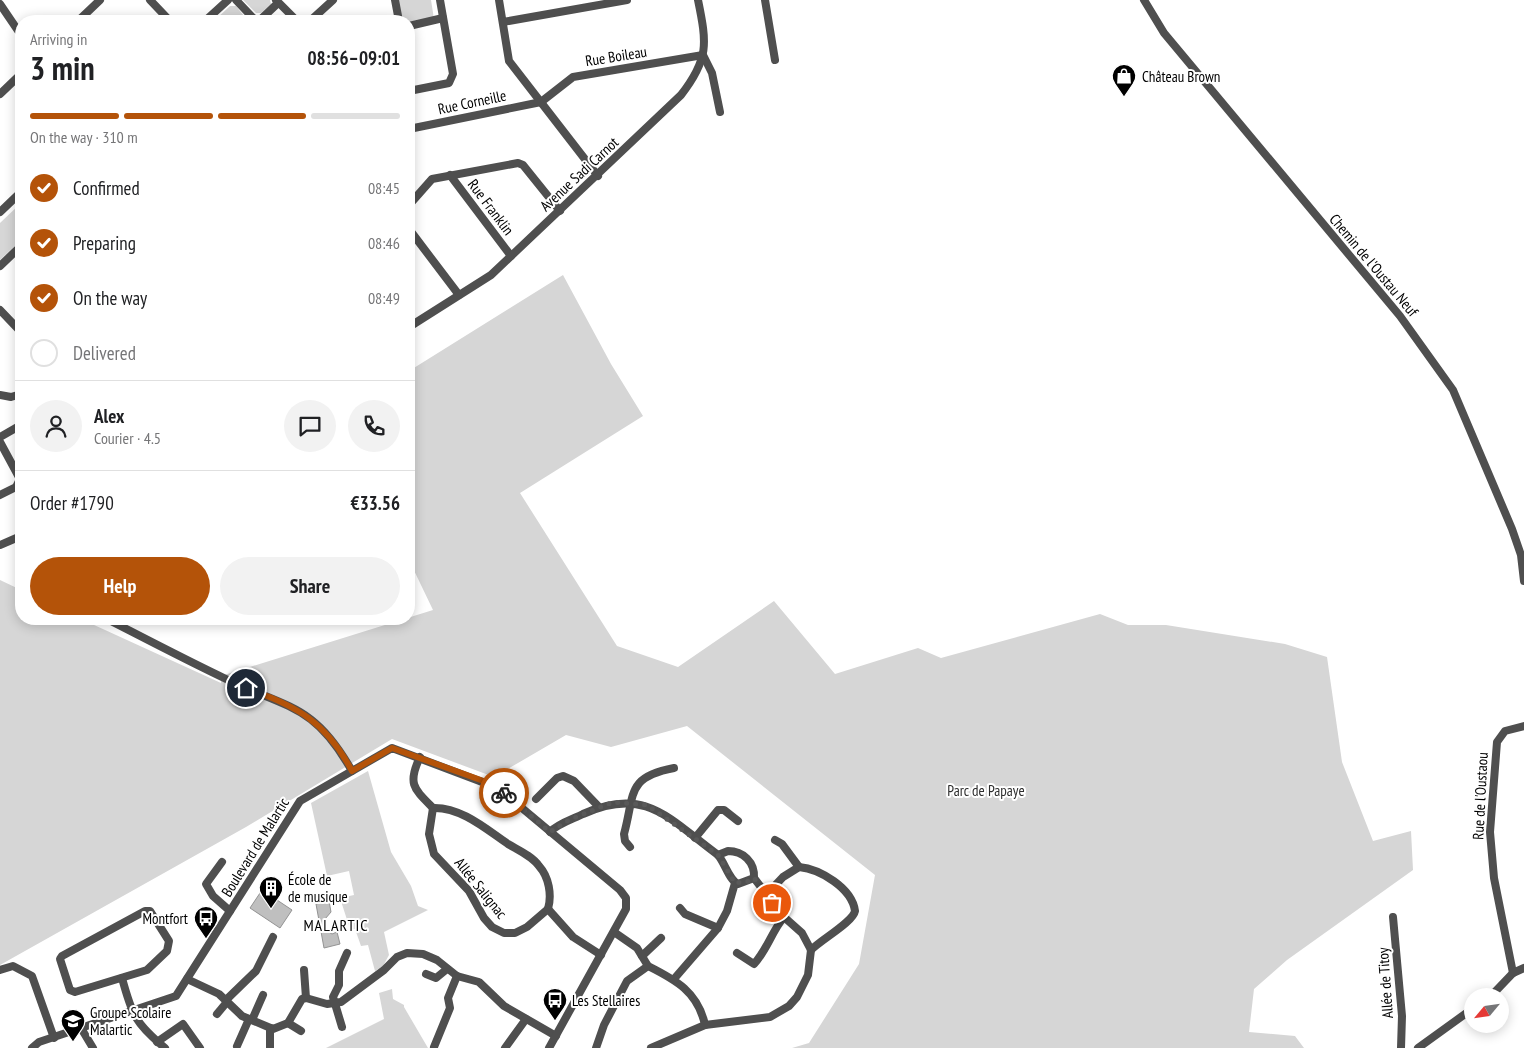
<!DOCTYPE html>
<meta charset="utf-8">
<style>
:root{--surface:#fff;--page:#f2f2f2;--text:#202124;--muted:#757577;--line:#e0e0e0;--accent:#b45309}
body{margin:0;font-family:"PT Sans Narrow",sans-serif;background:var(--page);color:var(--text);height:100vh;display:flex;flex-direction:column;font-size:19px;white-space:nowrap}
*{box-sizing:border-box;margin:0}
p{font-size:16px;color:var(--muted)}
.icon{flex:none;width:28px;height:28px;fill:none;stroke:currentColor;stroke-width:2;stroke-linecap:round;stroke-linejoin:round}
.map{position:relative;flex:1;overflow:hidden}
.sheet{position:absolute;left:15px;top:15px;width:400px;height:610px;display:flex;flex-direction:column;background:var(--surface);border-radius:20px;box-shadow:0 2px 12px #0003}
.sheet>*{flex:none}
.needle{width:32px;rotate:241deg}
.buttons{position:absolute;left:1464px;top:988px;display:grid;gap:10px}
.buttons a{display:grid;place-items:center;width:45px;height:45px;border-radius:50%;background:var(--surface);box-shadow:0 2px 12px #0003;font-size:25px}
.pin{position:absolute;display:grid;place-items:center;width:42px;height:42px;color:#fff;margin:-21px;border:2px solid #fff;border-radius:50%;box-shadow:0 1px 5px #0007}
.courier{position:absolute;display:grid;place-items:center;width:50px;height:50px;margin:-25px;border:4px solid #b45309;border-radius:50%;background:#fff;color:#222;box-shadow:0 1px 6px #0007}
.summary em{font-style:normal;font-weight:700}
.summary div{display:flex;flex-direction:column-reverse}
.summary{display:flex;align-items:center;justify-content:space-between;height:85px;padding:0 15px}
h1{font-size:32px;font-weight:700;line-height:38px}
.bar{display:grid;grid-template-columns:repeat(4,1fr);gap:8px 5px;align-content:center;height:60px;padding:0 15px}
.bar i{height:6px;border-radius:4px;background:var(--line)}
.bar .active{background:var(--accent)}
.bar p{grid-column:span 4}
.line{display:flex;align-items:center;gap:12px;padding:0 15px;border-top:1px solid var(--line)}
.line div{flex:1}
.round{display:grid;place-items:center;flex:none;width:52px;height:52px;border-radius:26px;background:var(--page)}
ol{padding:0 15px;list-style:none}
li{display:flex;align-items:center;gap:15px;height:55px}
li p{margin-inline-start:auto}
li .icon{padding:5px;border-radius:50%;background:var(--accent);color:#fff;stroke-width:4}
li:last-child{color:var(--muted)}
li i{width:28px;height:28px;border:2px solid var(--line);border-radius:50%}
.primary-button{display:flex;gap:10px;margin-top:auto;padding:10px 15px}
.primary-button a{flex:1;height:58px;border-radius:30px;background:var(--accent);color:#fff;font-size:20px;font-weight:700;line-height:58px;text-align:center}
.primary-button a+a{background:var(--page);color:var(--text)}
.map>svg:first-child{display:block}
.green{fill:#d6d6d6}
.building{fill:#bfbfbf;stroke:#939393}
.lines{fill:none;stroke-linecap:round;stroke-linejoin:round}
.minor{stroke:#4f4f4f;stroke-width:8}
.done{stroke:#595959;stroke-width:5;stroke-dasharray:0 9}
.route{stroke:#b45309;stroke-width:6}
.labels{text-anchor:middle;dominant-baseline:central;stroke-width:4;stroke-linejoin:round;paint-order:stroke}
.street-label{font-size:15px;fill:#000;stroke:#fff}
.poi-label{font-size:15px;fill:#000;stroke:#fff;text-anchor:start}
.park-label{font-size:15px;fill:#2d2d2d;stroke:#fff}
.neighbourhood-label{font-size:16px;letter-spacing:1px;fill:#000;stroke:#fff}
</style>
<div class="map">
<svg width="1524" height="1048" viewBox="0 0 1524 1048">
<rect width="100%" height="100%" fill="#fff"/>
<!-- green -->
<g class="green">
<path d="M243,0H270L271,4L261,13H256Z"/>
<path d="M396,0H431L434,19L409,23V21H401Z"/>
<path d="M230,6H236L248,21H214Z"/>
<path d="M21,203V240L0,260V223Z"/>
<path d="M563,275L611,364L643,416L520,493L617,646L678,667L774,601L835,674L918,648L941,658L1100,614L1128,625H1166L1285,644L1327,657L1342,762L1373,841L1411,831L1413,870L1287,960L1254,989L1249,1032L1295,1036L1304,1048H792L809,1043L859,964L875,875L687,726L611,747L566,735L494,777L392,739L246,827L0,965V580L21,590V619H81L221,683V676L433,610L409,560V371Z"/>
<path d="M368,771L391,852L411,886L418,906L428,910L384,932L389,955L383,966L375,971L368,945L361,946L355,929H350L340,898L354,895L349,871L327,876L311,803Z"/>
<path d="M392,989L393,999L404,1005V1007L428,1048H326L384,1019L379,993Z"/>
</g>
<!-- building -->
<g class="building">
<path d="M262,890L292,910L280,928L250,908Z"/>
<path d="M329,901L331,912L325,919L327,931L332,934L337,932L340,944L324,948L316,904Z"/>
</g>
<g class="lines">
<!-- minor -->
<g class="minor">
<path d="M150,0L170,21"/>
<path d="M236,0L256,21"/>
<path d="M276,0L297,21"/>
<path d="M395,0L399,21"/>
<path d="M499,0L509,61L598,176"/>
<path d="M765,0L775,60"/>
<path d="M1144,0L1164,33L1400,316L1453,390L1512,529L1521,555L1524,581"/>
<path d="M0,4L21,35"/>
<path d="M78,21L100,0"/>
<path d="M205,21L228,0"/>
<path d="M259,21L278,3"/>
<path d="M310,21L333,0"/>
<path d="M503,22L627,0"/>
<path d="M409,26L443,18"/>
<path d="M409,91L449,83L453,74L440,0"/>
<path d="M0,94L21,74"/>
<path d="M409,129L541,102L573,77L703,55L712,73L720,112"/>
<path d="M450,175L511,256"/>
<path d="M409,205L432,179L518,163L523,165L560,211"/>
<path d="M0,212L21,192"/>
<path d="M409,229L459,295"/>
<path d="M0,266L21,246"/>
<path d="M0,310L21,332"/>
<path d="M409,327L491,275L681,95C709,59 707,44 698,0"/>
<path d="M0,395L11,397L21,394"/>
<path d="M0,437L21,425"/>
<path d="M0,442L20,479L16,487L0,495"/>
<path d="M0,545L21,536"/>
<path d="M107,619C146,639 186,660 226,679C289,709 314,704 352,771"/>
<path d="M285,619H291"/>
<path d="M420,757C407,784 414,789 433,808C461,807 486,829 508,844C518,850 532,856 539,866C549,877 552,895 548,909"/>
<path d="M536,799L557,778L563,776L574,781L599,807"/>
<path d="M433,808L429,834L434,854L469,891L484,918L492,927L504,933H515L527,927L548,909"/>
<path d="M550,832C557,824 573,819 583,814C646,785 670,820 718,855"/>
<path d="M695,838L718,810H724L738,821"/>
<path d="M775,840L782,844L799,867"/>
<path d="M630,847L625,841L624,834C635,794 626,777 674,768"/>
<path d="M728,851C743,851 755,862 754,878L738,884C729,880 725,863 718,855Z"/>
<path d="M222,862L206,884L213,896L230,911"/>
<path d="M767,894L783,877L799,867C820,869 852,888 855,911C853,922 822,939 811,950"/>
<path d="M680,908L685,914L718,928"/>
<path d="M548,909L573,937L601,955"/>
<path d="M145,911H150L169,941L167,951L147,970L75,992L70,990L60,959L62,956Z"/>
<path d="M1393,917L1402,1016L1401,1048"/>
<path d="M737,953L754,964C767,950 772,931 784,917"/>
<path d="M642,956L661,938"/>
<path d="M648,966C676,980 698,992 705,1025"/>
<path d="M0,970L13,966L32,976L54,1038"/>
<path d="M304,970L306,998"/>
<path d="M1513,973L1494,878L1490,832L1497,742L1505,731L1524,726"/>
<path d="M426,974L436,978L447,969"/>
<path d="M122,978C132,1015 135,1023 165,1048"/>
<path d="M187,979L219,994L242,1016L273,1029L288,1023L302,999L306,998L327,1004L341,1002L384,970L397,957L407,953L423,954L437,960L457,976L479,982L504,1006L556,1036"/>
<path d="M674,979L718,928L727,911L735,883"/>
<path d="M1491,996L1513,973L1524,968"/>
<path d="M226,1000L256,971L273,937"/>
<path d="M217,1014L227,1002"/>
<path d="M252,1020L263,995"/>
<path d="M288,1023L301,1031"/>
<path d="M342,1027L333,997L339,985V971L347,953"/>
<path d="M81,1028L93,1048"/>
<path d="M157,1042L183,1024L200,1048"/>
<path d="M237,1046L249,1019"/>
<path d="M434,1047L450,1008L448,998L457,976"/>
<path d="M32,1048L39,1042L176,996L300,801L392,748L498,788L620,890L626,898V909L549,1048"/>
<path d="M270,1048V1028"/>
<path d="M505,1048L526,1019"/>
<path d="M596,1048L604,1025L627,981L648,966L637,948L614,932"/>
<path d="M651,1048L705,1025L770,1017L789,1006L797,997L808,975L811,950L802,933L784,917L754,878"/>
<path d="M1418,1048L1472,1009"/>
</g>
</g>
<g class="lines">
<!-- done -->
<path class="done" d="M504,793L550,832L569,820L613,802L647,805L718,855L735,883L749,881L754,878L772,903"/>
<!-- route -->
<path class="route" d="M246,688C297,706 326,722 352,771L392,748L489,783L504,793"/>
</g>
<!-- icons -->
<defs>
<g id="shop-pin" transform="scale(1.25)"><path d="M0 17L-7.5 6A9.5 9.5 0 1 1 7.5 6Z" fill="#000" stroke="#fff"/><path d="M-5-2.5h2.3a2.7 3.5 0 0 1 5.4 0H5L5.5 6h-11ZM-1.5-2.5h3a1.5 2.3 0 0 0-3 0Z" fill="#fff"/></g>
<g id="building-pin" transform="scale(1.25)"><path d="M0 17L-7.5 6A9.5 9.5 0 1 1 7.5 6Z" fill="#000" stroke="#fff"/><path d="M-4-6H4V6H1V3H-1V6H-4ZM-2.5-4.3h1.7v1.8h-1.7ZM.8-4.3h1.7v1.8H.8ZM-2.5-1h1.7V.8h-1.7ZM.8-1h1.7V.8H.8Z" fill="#fff"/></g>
<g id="bus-pin" transform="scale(1.25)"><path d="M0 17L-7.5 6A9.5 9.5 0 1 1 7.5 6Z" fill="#000" stroke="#fff"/><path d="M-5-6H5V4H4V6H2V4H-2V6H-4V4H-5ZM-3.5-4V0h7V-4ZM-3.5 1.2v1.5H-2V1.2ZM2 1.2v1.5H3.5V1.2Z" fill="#fff"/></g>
<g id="school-pin" transform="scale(1.25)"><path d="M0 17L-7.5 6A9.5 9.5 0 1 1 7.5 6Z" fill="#000" stroke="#fff"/><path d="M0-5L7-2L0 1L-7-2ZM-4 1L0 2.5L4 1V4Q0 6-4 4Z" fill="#fff"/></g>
</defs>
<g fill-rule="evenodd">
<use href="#shop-pin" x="1124" y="76"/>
<use href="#building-pin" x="271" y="888"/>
<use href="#bus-pin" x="206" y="918"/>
<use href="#bus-pin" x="555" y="1000"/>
<use href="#school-pin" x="73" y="1021"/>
</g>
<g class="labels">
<!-- street labels -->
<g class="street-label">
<text transform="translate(616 56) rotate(-9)">Rue Boileau</text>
<text transform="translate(472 102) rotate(-12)">Rue Corneille</text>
<text transform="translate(579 174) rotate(-43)">Avenue Sadi Carnot</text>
<text transform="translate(491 207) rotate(53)">Rue Franklin</text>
<text transform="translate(1374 265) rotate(50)">Chemin de l'Oustau Neuf</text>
<text transform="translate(1480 796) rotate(-87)">Rue de l'Oustaou</text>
<text transform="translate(255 847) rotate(-58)">Boulevard de Malartic</text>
<text transform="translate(481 888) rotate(51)">Allée Salignac</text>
<text transform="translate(1385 983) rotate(-94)">Allée de Titoy</text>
</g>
<!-- poi labels -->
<g class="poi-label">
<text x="1142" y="76">Château Brown</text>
<text x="288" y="879">École de<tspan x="288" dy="17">de musique</tspan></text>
<text x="188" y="918" text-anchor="end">Montfort</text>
<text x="572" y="1000">Les Stellaires</text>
<text x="90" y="1012">Groupe Scolaire<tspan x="90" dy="17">Malartic</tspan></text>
</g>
<!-- park labels -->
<g class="park-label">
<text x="986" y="790">Parc de Papaye</text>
</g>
<!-- neighbourhood labels -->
<g class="neighbourhood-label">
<text x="336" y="925">MALARTIC</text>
</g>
</g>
</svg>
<div class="buttons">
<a><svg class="needle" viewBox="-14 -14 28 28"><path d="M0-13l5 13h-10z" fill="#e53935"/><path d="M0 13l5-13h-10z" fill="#757577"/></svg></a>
</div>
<div class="pin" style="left:772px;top:903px;background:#ea580c"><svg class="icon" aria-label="bag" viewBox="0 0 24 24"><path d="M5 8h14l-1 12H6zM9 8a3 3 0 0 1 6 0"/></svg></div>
<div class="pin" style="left:246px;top:688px;background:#1f2937"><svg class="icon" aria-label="home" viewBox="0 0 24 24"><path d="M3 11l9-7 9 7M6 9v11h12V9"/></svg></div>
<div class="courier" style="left:504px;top:793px"><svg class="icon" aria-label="bike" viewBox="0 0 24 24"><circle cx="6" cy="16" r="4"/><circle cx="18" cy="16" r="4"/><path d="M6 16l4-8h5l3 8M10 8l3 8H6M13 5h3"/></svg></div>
<section class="sheet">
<div class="summary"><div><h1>3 min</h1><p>Arriving in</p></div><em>08:56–09:01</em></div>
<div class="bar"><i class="active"></i><i class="active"></i><i class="active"></i><i></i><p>On the way · 310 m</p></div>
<ol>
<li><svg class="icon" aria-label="check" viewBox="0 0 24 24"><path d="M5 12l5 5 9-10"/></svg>Confirmed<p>08:45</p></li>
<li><svg class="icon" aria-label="check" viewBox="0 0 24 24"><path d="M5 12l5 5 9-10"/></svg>Preparing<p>08:46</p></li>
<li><svg class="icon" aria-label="check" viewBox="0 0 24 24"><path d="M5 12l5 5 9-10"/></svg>On the way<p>08:49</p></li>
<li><i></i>Delivered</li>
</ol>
<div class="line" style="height:90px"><a class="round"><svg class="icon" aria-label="person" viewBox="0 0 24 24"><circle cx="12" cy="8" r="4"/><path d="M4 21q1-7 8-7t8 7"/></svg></a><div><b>Alex</b><p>Courier · 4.5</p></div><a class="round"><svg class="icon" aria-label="chat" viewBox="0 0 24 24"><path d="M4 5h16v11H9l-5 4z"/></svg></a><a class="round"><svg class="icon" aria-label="phone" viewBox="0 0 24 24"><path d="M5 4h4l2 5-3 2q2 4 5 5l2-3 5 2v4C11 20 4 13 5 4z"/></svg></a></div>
<div class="line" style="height:65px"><div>Order #1790</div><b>€33.56</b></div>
<div class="primary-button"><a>Help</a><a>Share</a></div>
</section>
</div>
